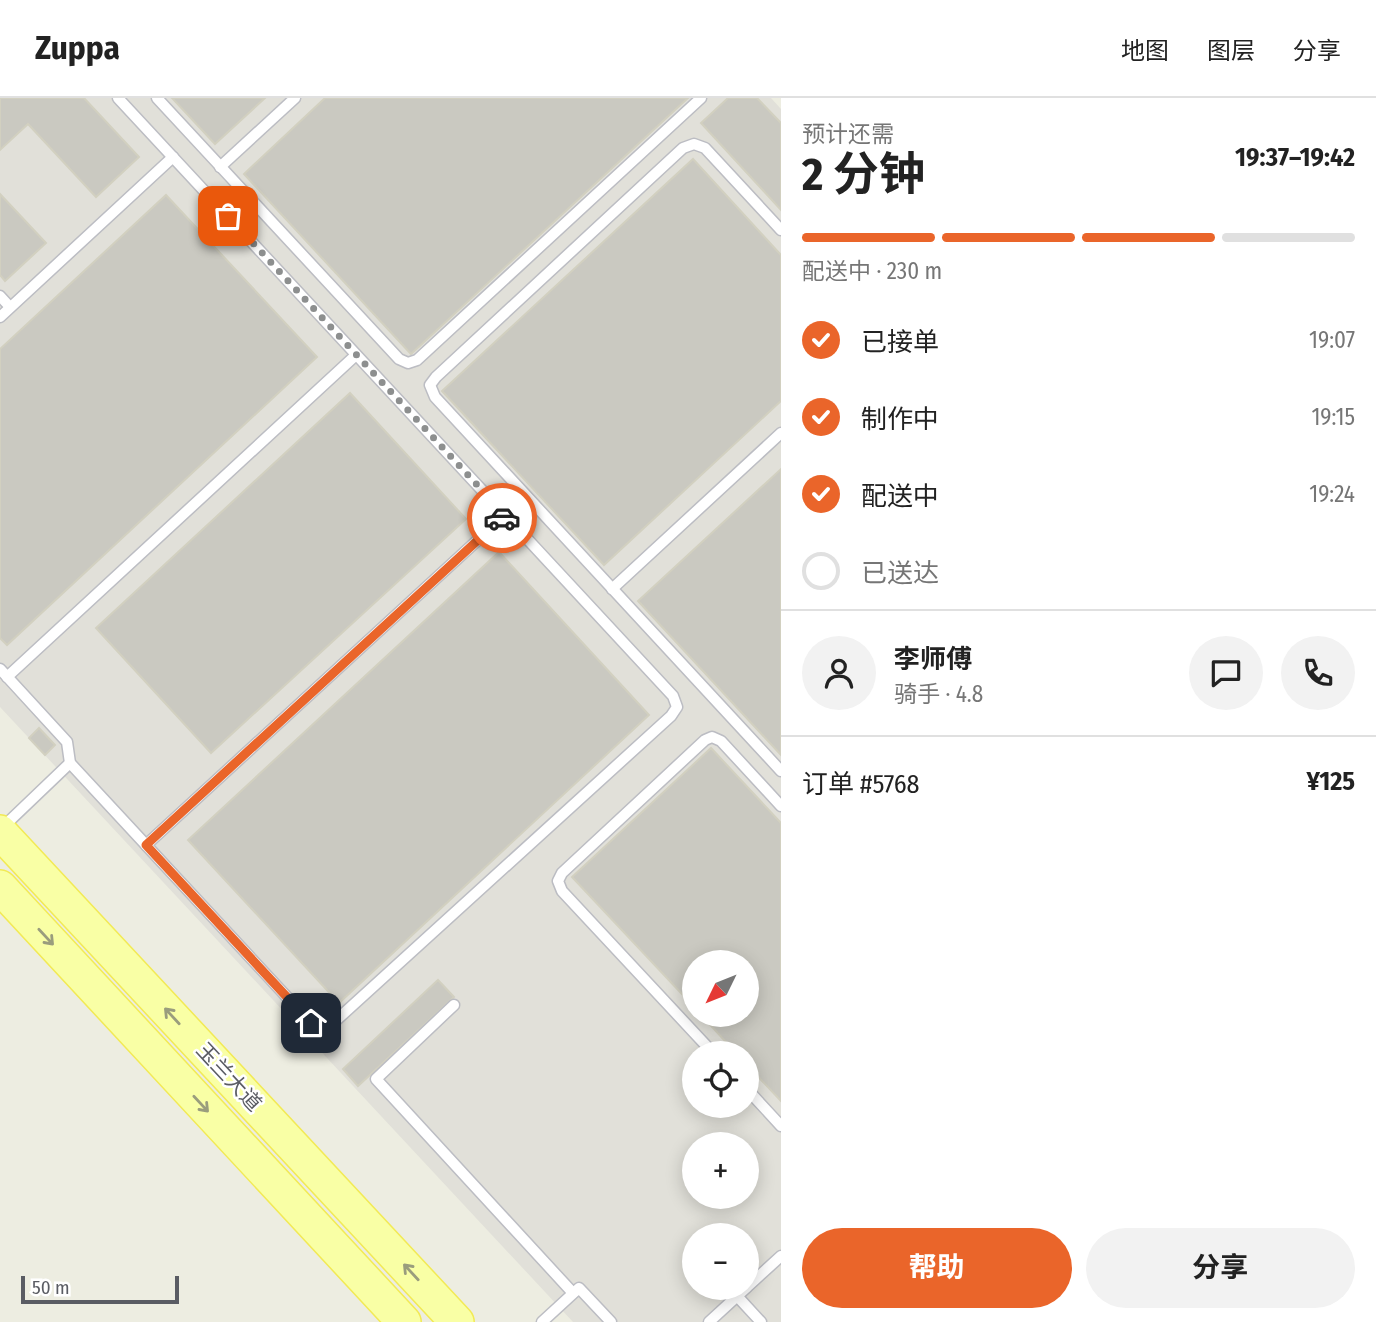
<!DOCTYPE html>
<html lang="zh">
<meta charset="utf-8">
<style>
:root{--surface:#fff;--page:#f2f2f2;--text:#222;--muted:#767676;--line:#e0e0e0;--accent:#ea652a}
body{margin:0;font-family:"Fira Sans Condensed","Noto Sans SC",sans-serif;background:var(--page);color:var(--text);height:100vh;display:flex;flex-direction:column;font-size:26px;white-space:nowrap}
*{box-sizing:border-box;margin:0}
p{font-size:23px;color:var(--muted)}
.icon{flex:none;width:38px;height:38px;fill:none;stroke:currentColor;stroke-width:2;stroke-linecap:round;stroke-linejoin:round}
.map{position:relative;flex:1;overflow:hidden}
.drawer{display:flex;flex-direction:column;background:var(--surface);width:595px}
.drawer>*{flex:none}
.needle{width:46px;rotate:227deg}
.tools{position:absolute;left:682px;top:852px;display:grid;gap:14px}
.tools a{display:grid;place-items:center;width:77px;height:77px;border-radius:50%;background:var(--surface);box-shadow:0 4px 18px #0003;font-size:35px}
.scale{position:absolute;left:21px;bottom:18px;width:158px;box-sizing:border-box;padding-left:7px;border:4px solid #5a5c63;border-top:0;font-size:19px;line-height:24px;white-space:nowrap;color:#5a5c63;-webkit-text-stroke:5px #fff;paint-order:stroke}
.pin{position:absolute;display:grid;place-items:center;width:60px;height:60px;color:#fff;margin:-30px;border-radius:14px;box-shadow:0 4px 10px #0006}
.courier{position:absolute;display:grid;place-items:center;width:70px;height:70px;margin:-35px;border:5px solid #ea652a;border-radius:50%;background:#fff;color:#222;box-shadow:0 2px 9px #0007}
.summary em{font-style:normal;font-weight:700}
.summary div{display:flex;flex-direction:column-reverse}
.summary{display:flex;align-items:center;justify-content:space-between;height:119px;padding:0 21px}
h1{font-size:46px;font-weight:700;line-height:52px}
.bar{display:grid;grid-template-columns:repeat(4,1fr);gap:10px 7px;align-content:center;height:84px;padding:0 21px}
.bar i{height:9px;border-radius:5px;background:var(--line)}
.bar .current{background:var(--accent)}
.bar p{grid-column:span 4}
.line{display:flex;align-items:center;gap:18px;padding:0 21px;border-top:2px solid var(--line)}
.line div{flex:1}
.round{display:grid;place-items:center;flex:none;width:74px;height:74px;border-radius:37px;background:var(--page)}
ol{padding:0 21px;list-style:none}
li{display:flex;align-items:center;gap:21px;height:77px}
li p{margin-inline-start:auto}
li .icon{padding:7px;border-radius:50%;background:var(--accent);color:#fff;stroke-width:4}
li:last-child{color:var(--muted)}
li i{width:38px;height:38px;border:4px solid var(--line);border-radius:50%}
.primary-button{display:flex;gap:14px;margin-top:auto;padding:14px 21px}
.primary-button a{flex:1;height:80px;border-radius:42px;background:var(--accent);color:#fff;font-size:28px;font-weight:700;line-height:80px;text-align:center}
.primary-button a+a{background:var(--page);color:var(--text)}
header{display:flex;align-items:center;gap:42px;box-sizing:border-box;height:98px;padding:0 35px;background:var(--surface);border-bottom:2px solid var(--line)}
header strong{font-size:33px}
nav{display:flex;gap:38px;margin-inline-start:auto;font-size:24px}
main{display:flex;flex:1;min-height:0}
.map>svg:first-child{display:block}
.industrial{fill:#e1e0d9;fill-rule:evenodd}
.building{fill:#cac9c1;stroke:#d2d0c0;stroke-width:2}
.lines{fill:none;stroke-linecap:round;stroke-linejoin:round}
.lane-casing{stroke:#bcbdc3;stroke-width:13}
.primary-casing{stroke:#f2ea55;stroke-width:36}
.lane{stroke:#fff;stroke-width:10}
.primary{stroke:#f9ffa5;stroke-width:33}
.oneway{stroke:#9a9d7d}
.done{stroke:#8d8f8f;stroke-width:7;stroke-dasharray:0 12.6}
.route{stroke:#ea652a;stroke-width:9}
.labels{text-anchor:middle;dominant-baseline:central;stroke-width:5;stroke-linejoin:round;paint-order:stroke}
.street-label{font-size:21px;fill:#5a5c63;stroke:#fff}
</style>
<header>
<strong>Zuppa</strong>
<nav><a>地图</a><a>图层</a><a>分享</a></nav>
</header>
<main>
<div class="map">
<svg width="781" height="1224" viewBox="0 0 781 1224">
<rect width="100%" height="100%" fill="#edede1"/>
<!-- industrial -->
<path class="industrial" d="M0,0H771L781,11V1224H573L0,609ZM695,864H747V917H695ZM695,956H747V1008H695ZM695,1046H747V1099H695ZM695,1138H747V1190H695Z"/>
<!-- building -->
<g class="building">
<path d="M0,0H84L139,59L96,99L28,26L0,52Z"/>
<path d="M172,0H265L215,46Z"/>
<path d="M325,0H688L411,256L244,76Z"/>
<path d="M728,0H757L781,25V112L701,25Z"/>
<path d="M693,61L781,157V303L604,467L442,293Z"/>
<path d="M0,96L46,145L5,183L0,177Z"/>
<path d="M166,97L317,259L7,547L0,540V251Z"/>
<path d="M350,295L466,421L211,655L96,530Z"/>
<path d="M781,371V657L638,503Z"/>
<path d="M499,454L649,617L339,905L188,742Z"/>
<path d="M39,630L55,647L45,657L29,640Z"/>
<path d="M711,650L781,725V1003L747,967V956H737L701,917H747V864H695V910L572,779Z"/>
<path d="M438,882L454,899L358,988L343,971Z"/>
</g>
<g class="lines">
<!-- lane casing -->
<g class="lane-casing">
<g id="lane">
<path d="M157,0L399,261L408,265L417,262L701,0"/>
<path d="M220,69L295,0"/>
<path d="M781,132L705,50L694,46L683,50L436,279L430,287L435,299L781,673"/>
<path d="M0,198L10,209"/>
<path d="M0,219L173,59"/>
<path d="M612,491L781,335"/>
<path d="M0,571L67,644L70,665L311,925L321,931L331,927L671,618L677,609L673,598L118,0"/>
<path d="M7,579L356,257"/>
<path d="M2,730L70,665"/>
<path d="M146,747L505,417"/>
<path d="M454,907L376,981L573,1195"/>
<path d="M714,956L562,793L558,783L562,775L705,642L712,639L721,643L781,708"/>
<path d="M747,991L781,1028"/>
<path d="M747,1189L781,1158"/>
<path d="M737,1198L761,1224"/>
<path d="M542,1224L579,1190L611,1224"/>
<path d="M709,1224L746,1190"/>
</g>
</g>
<!-- primary casing -->
<g class="primary-casing">
<g id="primary">
<path d="M0,734L457,1224"/>
<path d="M0,789L404,1224"/>
</g>
</g>
<!-- lane -->
<use href="#lane" class="lane"/>
<!-- primary -->
<use href="#primary" class="primary"/>
</g>
<!-- one-way arrows -->
<defs><path id="oneway-shaft" d="M-6 0H5M1.5-3L5.5 0L1.5 3" fill="none" stroke-width="1.6" stroke-linecap="round" stroke-linejoin="round" transform="scale(1.75)"/></defs>
<g class="oneway">
<use href="#oneway-shaft" transform="translate(46 839) rotate(47)"/>
<use href="#oneway-shaft" transform="translate(172 918) rotate(-133)"/>
<use href="#oneway-shaft" transform="translate(201 1006) rotate(47)"/>
<use href="#oneway-shaft" transform="translate(411 1174) rotate(-133)"/>
</g>
<g class="lines">
<!-- done -->
<path class="done" d="M228,118L505,417L502,420"/>
<!-- route -->
<path class="route" d="M311,925L146,747L502,420"/>
</g>
<g class="labels">
<!-- street labels -->
<g class="street-label">
<text transform="translate(229 979) rotate(47)">玉兰大道</text>
</g>
</g>
</svg>
<div class="tools">
<a><svg class="needle" viewBox="-14 -14 28 28"><path d="M0-13l5 13h-10z" fill="#e53935"/><path d="M0 13l5-13h-10z" fill="#767676"/></svg></a>
<a><svg class="icon" aria-label="locate" viewBox="0 0 24 24"><circle cx="12" cy="12" r="6"/><path d="M12 2v4M12 18v4M2 12h4M18 12h4"/></svg></a>
<a>+</a>
<a>−</a>
</div>
<div class="scale">50 m</div>
<div class="pin" style="left:228px;top:118px;background:#ea580c"><svg class="icon" aria-label="bag" viewBox="0 0 24 24"><path d="M5 8h14l-1 12H6zM9 8a3 3 0 0 1 6 0"/></svg></div>
<div class="pin" style="left:311px;top:925px;background:#1f2937"><svg class="icon" aria-label="home" viewBox="0 0 24 24"><path d="M3 11l9-7 9 7M6 9v11h12V9"/></svg></div>
<div class="courier" style="left:502px;top:420px"><svg class="icon" aria-label="car" viewBox="0 0 24 24"><path d="M5 17H2v-5l4-1 3-4h7l3 4 3 1v5h-3M9 17h6M6 11h13"/><circle cx="7" cy="17" r="2"/><circle cx="17" cy="17" r="2"/></svg></div>
</div>
<section class="drawer">
<div class="summary"><div><h1>2 分钟</h1><p>预计还需</p></div><em>19:37–19:42</em></div>
<div class="bar"><i class="current"></i><i class="current"></i><i class="current"></i><i></i><p>配送中 · 230 m</p></div>
<ol>
<li><svg class="icon" aria-label="check" viewBox="0 0 24 24"><path d="M5 12l5 5 9-10"/></svg>已接单<p>19:07</p></li>
<li><svg class="icon" aria-label="check" viewBox="0 0 24 24"><path d="M5 12l5 5 9-10"/></svg>制作中<p>19:15</p></li>
<li><svg class="icon" aria-label="check" viewBox="0 0 24 24"><path d="M5 12l5 5 9-10"/></svg>配送中<p>19:24</p></li>
<li><i></i>已送达</li>
</ol>
<div class="line" style="height:126px"><a class="round"><svg class="icon" aria-label="person" viewBox="0 0 24 24"><circle cx="12" cy="8" r="4"/><path d="M4 21q1-7 8-7t8 7"/></svg></a><div><b>李师傅</b><p>骑手 · 4.8</p></div><a class="round"><svg class="icon" aria-label="chat" viewBox="0 0 24 24"><path d="M4 5h16v11H9l-5 4z"/></svg></a><a class="round"><svg class="icon" aria-label="phone" viewBox="0 0 24 24"><path d="M5 4h4l2 5-3 2q2 4 5 5l2-3 5 2v4C11 20 4 13 5 4z"/></svg></a></div>
<div class="line" style="height:91px"><div>订单 #5768</div><b>¥125</b></div>
<div class="primary-button"><a>帮助</a><a>分享</a></div>
</section>
</main>
